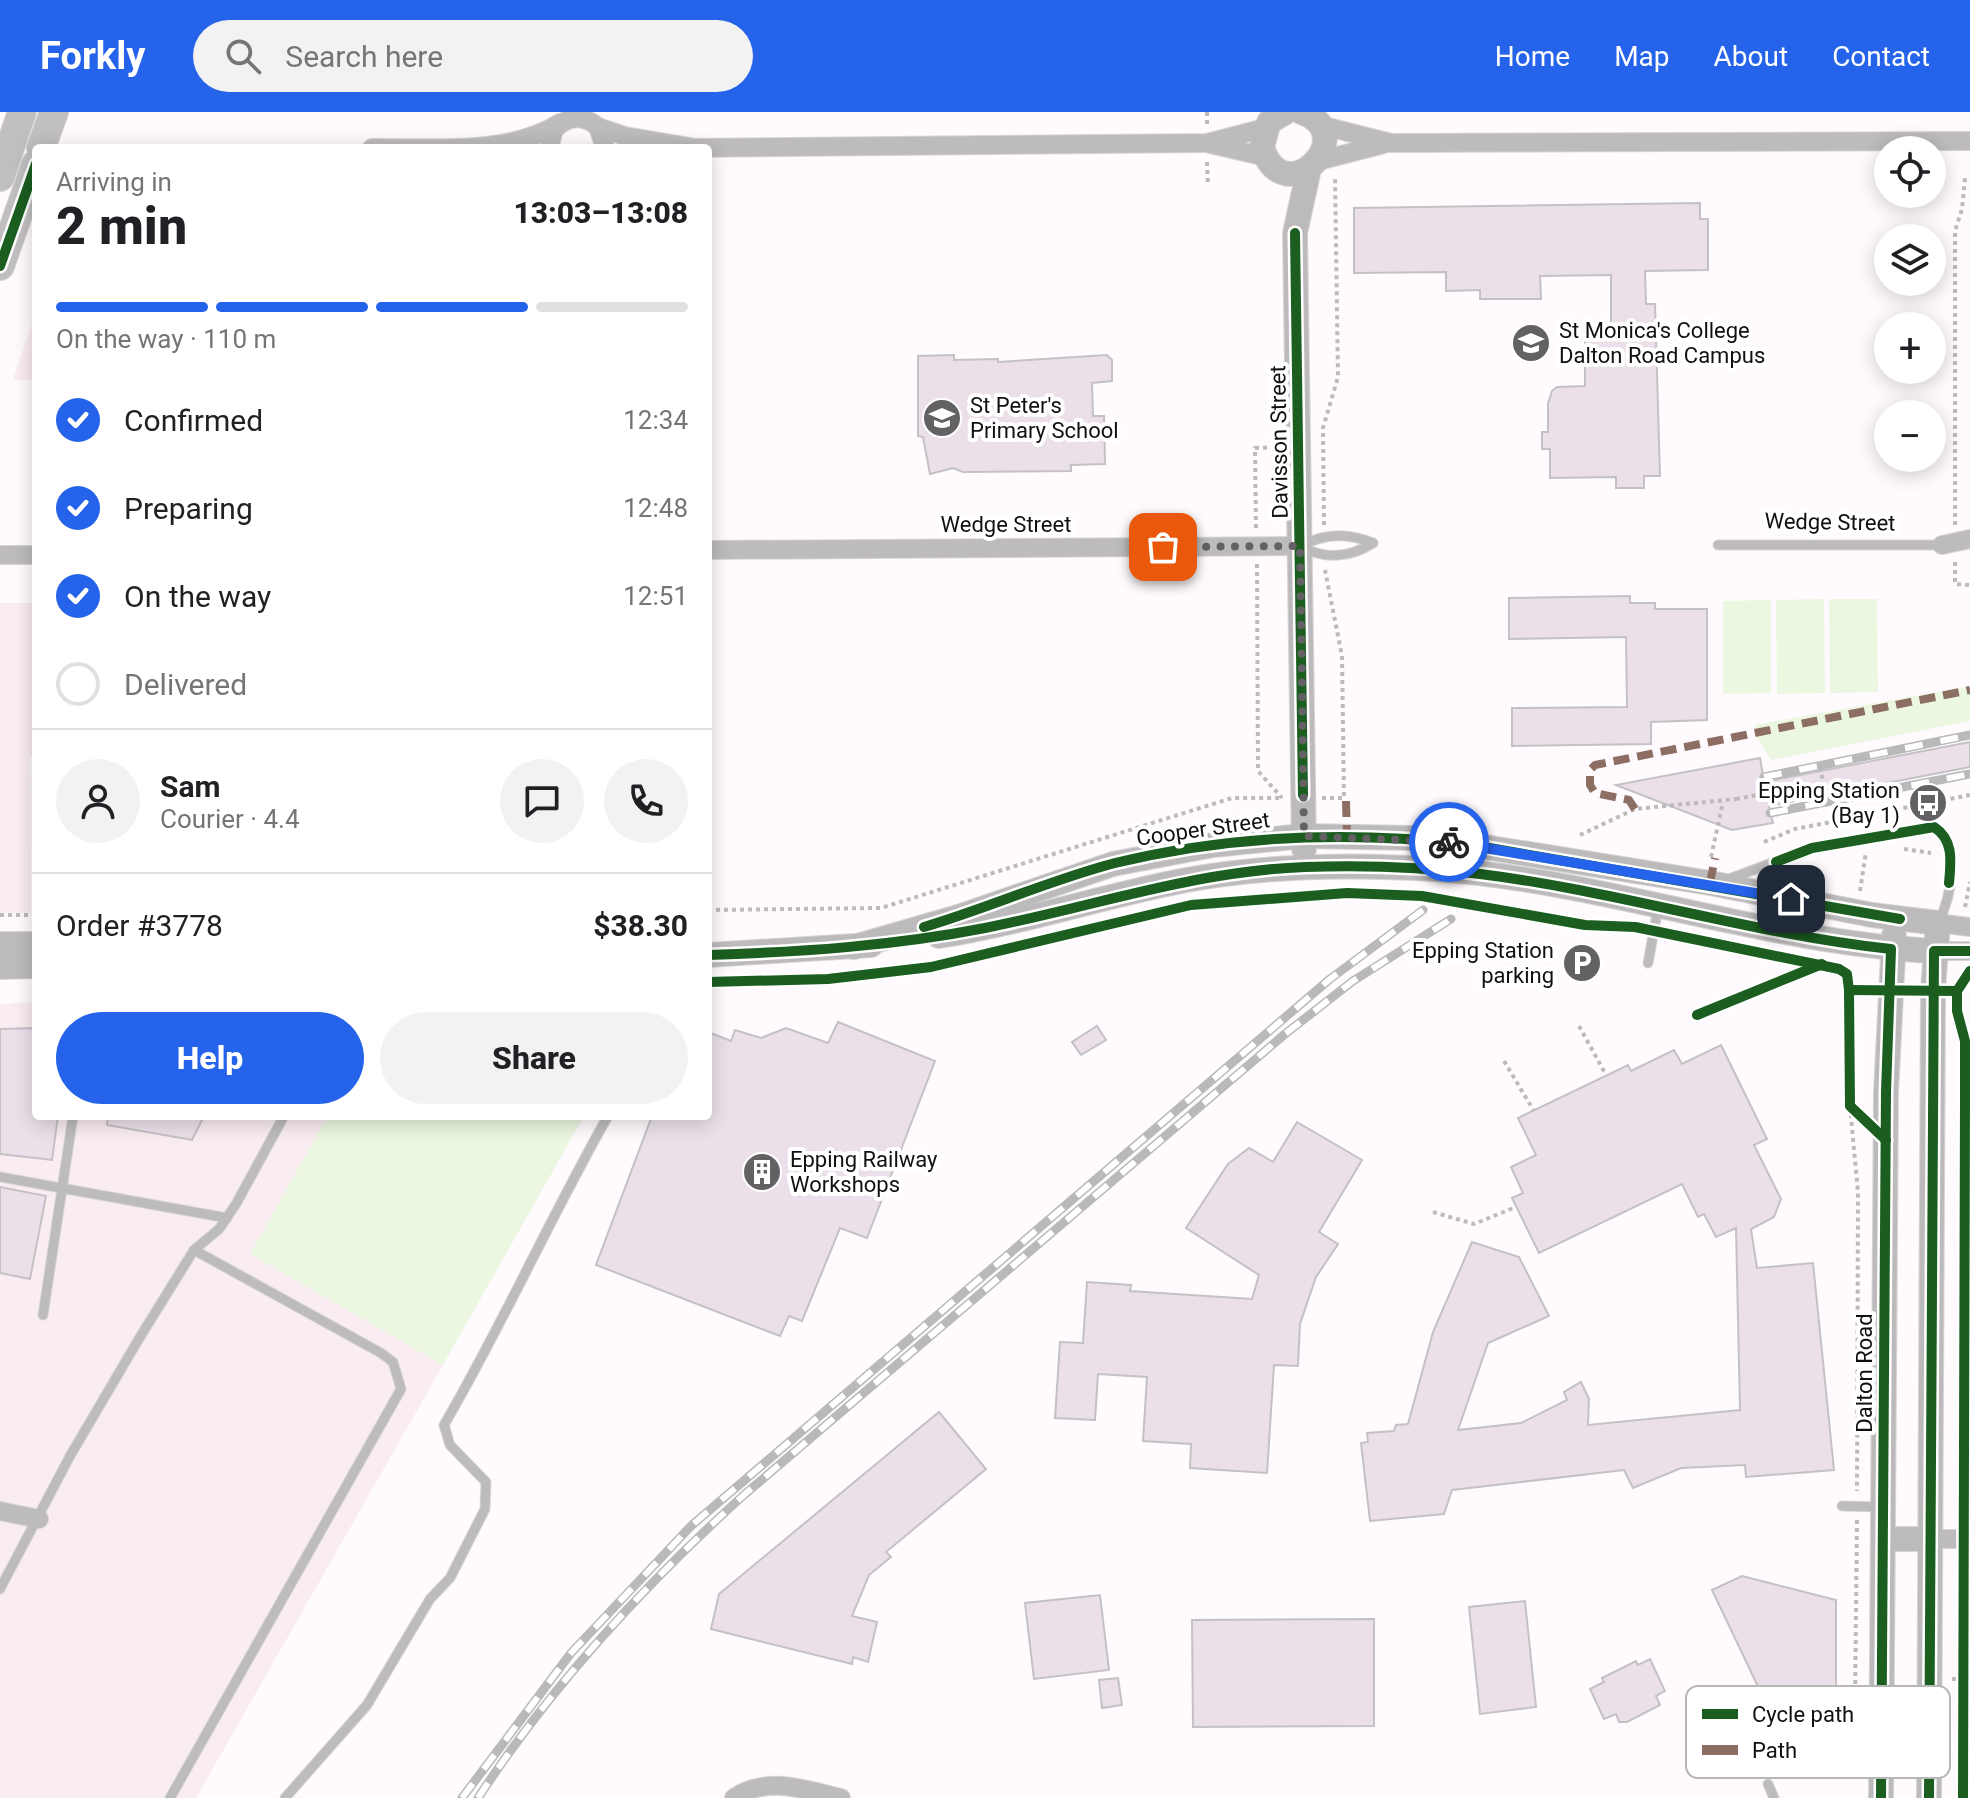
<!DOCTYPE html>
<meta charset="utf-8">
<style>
:root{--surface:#fff;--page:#f2f2f2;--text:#202124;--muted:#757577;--line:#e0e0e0;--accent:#2563eb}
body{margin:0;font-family:Roboto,sans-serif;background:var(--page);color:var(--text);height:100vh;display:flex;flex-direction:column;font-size:30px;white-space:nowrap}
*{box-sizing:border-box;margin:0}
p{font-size:26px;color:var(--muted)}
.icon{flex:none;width:44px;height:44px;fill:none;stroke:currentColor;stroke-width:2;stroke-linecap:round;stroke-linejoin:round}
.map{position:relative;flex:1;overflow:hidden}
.side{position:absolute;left:32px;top:32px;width:680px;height:976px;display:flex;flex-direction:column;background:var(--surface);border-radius:8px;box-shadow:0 4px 20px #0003}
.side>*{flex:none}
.controls{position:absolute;left:1874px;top:24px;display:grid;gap:16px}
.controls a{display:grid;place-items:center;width:72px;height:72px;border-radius:50%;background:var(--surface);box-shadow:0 4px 20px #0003;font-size:40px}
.pin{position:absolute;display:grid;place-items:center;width:68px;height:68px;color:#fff;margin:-34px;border-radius:16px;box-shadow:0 4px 12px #0006}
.courier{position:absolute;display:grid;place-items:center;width:80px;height:80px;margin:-40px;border:6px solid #2563eb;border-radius:50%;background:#fff;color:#222;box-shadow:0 2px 10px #0007}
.headline em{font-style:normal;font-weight:800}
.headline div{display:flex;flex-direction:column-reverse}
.headline{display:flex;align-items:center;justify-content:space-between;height:136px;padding:0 24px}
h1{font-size:52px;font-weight:800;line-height:60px}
.bar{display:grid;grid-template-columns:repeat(4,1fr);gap:12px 8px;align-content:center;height:96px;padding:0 24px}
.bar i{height:10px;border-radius:6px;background:var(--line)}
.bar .current{background:var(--accent)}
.bar p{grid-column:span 4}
.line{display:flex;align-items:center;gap:20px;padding:0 24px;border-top:2px solid var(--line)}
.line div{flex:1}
.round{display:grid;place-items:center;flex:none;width:84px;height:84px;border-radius:42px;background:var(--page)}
ol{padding:0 24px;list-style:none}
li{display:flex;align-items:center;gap:24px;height:88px}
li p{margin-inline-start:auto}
li .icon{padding:8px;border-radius:50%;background:var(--accent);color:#fff;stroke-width:4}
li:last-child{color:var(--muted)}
li i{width:44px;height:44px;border:4px solid var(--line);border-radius:50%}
.primary-button{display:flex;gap:16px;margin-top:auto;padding:16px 24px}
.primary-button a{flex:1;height:92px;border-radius:48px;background:var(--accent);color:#fff;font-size:32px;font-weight:800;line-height:92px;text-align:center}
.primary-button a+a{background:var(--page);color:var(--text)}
header{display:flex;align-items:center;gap:48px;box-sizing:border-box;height:112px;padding:0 40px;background:var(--accent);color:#fff}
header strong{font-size:38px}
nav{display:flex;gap:44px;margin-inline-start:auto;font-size:28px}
.search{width:560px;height:72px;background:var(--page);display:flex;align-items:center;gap:20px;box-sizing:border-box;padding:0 28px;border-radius:44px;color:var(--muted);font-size:30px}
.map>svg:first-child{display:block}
.commercial{fill:#faedf2}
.industrial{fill:#f9edf3}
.green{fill:#ebf7e1}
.building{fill:#ebe0ea;stroke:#c4c1c4;stroke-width:2}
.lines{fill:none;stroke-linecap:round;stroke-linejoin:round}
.lane-casing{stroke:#d7d5d7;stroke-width:11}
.street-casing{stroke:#d7d5d7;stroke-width:20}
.secondary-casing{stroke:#d7d5d7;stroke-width:26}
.primary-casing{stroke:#d7d5d7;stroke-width:30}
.path{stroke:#bcbabb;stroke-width:4;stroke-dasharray:4 4;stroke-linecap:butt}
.lane{stroke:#bdbbbc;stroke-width:9}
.street{stroke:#bdbbbc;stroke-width:18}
.secondary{stroke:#bdbabc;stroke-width:24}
.primary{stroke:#c0bebf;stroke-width:28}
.rail-casing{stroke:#bab9ba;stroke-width:9}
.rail{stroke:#fff;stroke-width:6;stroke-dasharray:18;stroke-linecap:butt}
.quiet{stroke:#8d6e63;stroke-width:8;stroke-dasharray:16 8;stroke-linecap:butt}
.cycleway-casing{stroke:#fff;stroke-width:15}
.cycleway{stroke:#1b5e20;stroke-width:10}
.done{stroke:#646164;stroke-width:8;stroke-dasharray:0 14.4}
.route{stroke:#2563eb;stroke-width:10}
.labels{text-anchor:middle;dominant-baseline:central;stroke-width:8;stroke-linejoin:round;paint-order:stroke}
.poi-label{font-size:22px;fill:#110f11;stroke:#fff;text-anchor:start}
.street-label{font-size:22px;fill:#110f11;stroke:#fff}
.key{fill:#fff;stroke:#b8b7b8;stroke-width:2}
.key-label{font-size:22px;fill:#110f11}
</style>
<header>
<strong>Forkly</strong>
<div class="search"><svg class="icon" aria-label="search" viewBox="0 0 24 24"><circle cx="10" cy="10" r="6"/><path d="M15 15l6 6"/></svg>Search here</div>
<nav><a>Home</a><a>Map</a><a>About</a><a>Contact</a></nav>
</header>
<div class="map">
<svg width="1970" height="1686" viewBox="0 0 1970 1686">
<rect width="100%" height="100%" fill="#fefafd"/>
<!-- commercial -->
<g class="commercial">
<path d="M36,200V269L13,267Z"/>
<path d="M0,491H32L33,645H0Z"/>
<path d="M36,890V1004H328L250,1142L443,1253L196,1686H0V892Z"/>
</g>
<!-- industrial -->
<path class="industrial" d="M0,645H30L31,801H0Z"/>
<!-- green -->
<g class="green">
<path d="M1824,487L1825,581L1777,582L1776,488Z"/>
<path d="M1829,487H1877L1878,580L1830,581Z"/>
<path d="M1771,488V581L1723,582V489Z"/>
<path d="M1970,574V609L1771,648L1757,626L1755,613Z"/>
<path d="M328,1004H584L443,1253L250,1142Z"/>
</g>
<!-- building -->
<g class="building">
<path d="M1700,91V107H1708V158L1645,159L1646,192H1655L1660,364H1644V376H1616V365L1550,366V337H1542V320H1548V292L1552,279L1557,275L1585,274V215H1611V163L1540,164L1541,187H1480V178L1446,179V160L1354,161V96Z"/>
<path d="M954,243V248L998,247V250L1107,243L1112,248V269L1092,271L1093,304H1104L1105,352L1071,353V359L963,360L953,356L930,362L923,325L918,324V244Z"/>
<path d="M1630,484V491H1655V497H1707V608L1651,610V632L1512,634V596L1627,595L1626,525L1509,527V486Z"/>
<path d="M1970,630V655L1769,694L1773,711L1732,718L1616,673L1760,646L1764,670Z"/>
<path d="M838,910L935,949L867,1126L840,1116L802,1209L789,1204L780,1224L596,1153L652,1004H708V920L731,929L735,918L761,926L786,916L828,931Z"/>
<path d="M1097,914L1106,928L1081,943L1072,930Z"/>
<path d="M36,916V1004H58L52,1048L0,1042V917Z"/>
<path d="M1721,933L1767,1027L1754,1033L1781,1087L1774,1105L1751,1117L1757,1156L1813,1151L1834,1358L1746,1365L1745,1353L1681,1356L1633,1376L1624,1358L1452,1378L1444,1402L1370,1409L1361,1331L1368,1330L1367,1321L1394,1319L1396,1313L1408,1312L1433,1220L1472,1130L1519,1145L1549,1204L1488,1231L1458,1318L1521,1311L1567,1288L1564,1280L1581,1270L1589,1287L1588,1313L1740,1298L1736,1116L1716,1125L1704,1102L1698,1105L1682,1072L1539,1141L1512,1086L1523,1081L1511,1055L1536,1043L1518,1006L1628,953L1631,959L1674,938L1682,952Z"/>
<path d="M108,1004H204L192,1028L107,1013Z"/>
<path d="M1297,1010L1362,1048L1319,1120L1338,1132L1316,1165L1300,1212L1298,1254L1274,1253L1267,1361L1190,1356L1191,1332L1143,1329L1147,1265L1098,1262L1095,1308L1055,1306L1060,1230L1083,1231L1087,1170L1131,1173L1130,1179L1252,1187L1259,1163L1186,1116L1228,1052L1249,1036L1273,1050Z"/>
<path d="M0,1075L46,1084L30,1167L0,1161Z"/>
<path d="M939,1300L986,1357L886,1440L891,1445L869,1463L852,1504L877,1510L868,1550L853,1545L852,1552L711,1517L719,1482Z"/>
<path d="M1742,1464L1836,1488V1593L1763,1585L1712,1478Z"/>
<path d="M1100,1483L1109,1558L1034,1567L1025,1491Z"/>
<path d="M1525,1489L1536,1595L1480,1602L1469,1495Z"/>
<path d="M1374,1507V1614L1193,1615L1192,1508Z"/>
<path d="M1650,1547L1665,1579L1656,1584L1660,1593L1627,1610H1619L1616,1602L1604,1607L1590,1577L1604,1570L1602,1566L1636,1549L1638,1553Z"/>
<path d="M1118,1566L1122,1593L1102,1596L1099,1568Z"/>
</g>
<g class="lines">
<!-- lane casing -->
<g class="lane-casing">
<g id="lane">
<path d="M1718,433H1942"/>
<path d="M1301,434C1324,421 1349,421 1373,431"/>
<path d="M1302,435C1326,448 1351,445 1373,431"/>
<path d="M1729,767L1812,736L1934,715C1961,734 1952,784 1938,811"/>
<path d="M1648,851L1658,796"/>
<path d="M0,1065L227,1106"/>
<path d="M43,1203L73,1004"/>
<path d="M1842,1394L1880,1395"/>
<path d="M0,1477L70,1344L140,1225L194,1138L219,1117L236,1092L284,1004"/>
<path d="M1768,1672L1774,1686"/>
<path d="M170,1686L401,1277L393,1250L381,1241L194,1138"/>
<path d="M285,1686L367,1593L430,1487L450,1466L485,1397L486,1370L450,1333L444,1313C503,1212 550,1106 608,1004"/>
</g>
</g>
<!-- street casing -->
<g class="street-casing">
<g id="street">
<path d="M1320,13L1391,31L1970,29"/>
<path d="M598,15L625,24L690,35"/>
<path d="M1210,32L1266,45"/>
<path d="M372,36C432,35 507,44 560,11"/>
<path d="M549,36L554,18C567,4 583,2 598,15L605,36"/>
<path d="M682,36L1207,31L1265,16"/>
<path d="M1318,49L1384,32"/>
<path d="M1942,433L1970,427"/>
<path d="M708,438L1300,434"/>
<path d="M0,443H36"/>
<path d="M1938,811L1970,815"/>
<path d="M1934,839H1970"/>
<path d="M0,1399L39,1407"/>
<path d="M1931,1427H1970"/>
<path d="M734,1686C767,1663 806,1678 841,1686"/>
</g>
</g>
<!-- secondary casing -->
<g class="secondary-casing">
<g id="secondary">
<path d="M1286,0L1269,10L1262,35C1285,104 1364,21 1301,0"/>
<path d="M1304,737L1295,121L1309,57"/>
<path d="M939,824C1021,811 1100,785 1181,769C1264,753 1350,752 1434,757C1602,768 1762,830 1934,839"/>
<path d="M0,832H36"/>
<path d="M854,835L958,805L1113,752L1213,733L1304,724L1413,726L1466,732L1710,771L1872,803L1938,811L1933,878L1929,1686"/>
<path d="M708,843L871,833"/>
<path d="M0,855L36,854"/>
<path d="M1883,1427H1931"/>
<path d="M1881,1686L1886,980L1894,824"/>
</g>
</g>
<!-- primary casing -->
<g class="primary-casing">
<g id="primary">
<path d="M41,36L54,0"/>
<path d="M0,65L22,0"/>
<path d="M0,154L36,52"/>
</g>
</g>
<!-- path -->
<g class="path">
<path d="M1207,0V14"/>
<path d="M1207,50L1208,74"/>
<path d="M1324,413L1323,316L1338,265L1335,64"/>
<path d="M1955,413V119L1962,97L1965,66"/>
<path d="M1256,416L1255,336L1278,335"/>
<path d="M1955,450V472L1970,473"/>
<path d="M1257,452L1258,659L1282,686"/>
<path d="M1820,655L1826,684"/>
<path d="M1322,686H1344L1342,544L1325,458"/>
<path d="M1736,687L1767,681"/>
<path d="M1580,723L1635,697L1736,687"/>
<path d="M1764,730L1795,717L1970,683"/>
<path d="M1904,737L1931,741"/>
<path d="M1711,745L1723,690"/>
<path d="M1860,779L1866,740"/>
<path d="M1965,795L1970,770"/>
<path d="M708,798L881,796L1232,686H1279"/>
<path d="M0,803H36"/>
<path d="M1579,914L1606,963"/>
<path d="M1504,949L1534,999"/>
<path d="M1850,994L1858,1080L1857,1379"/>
<path d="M1433,1100L1474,1112L1516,1095"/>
<path d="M1857,1408L1855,1592H1862"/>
<path d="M1952,1567H1963"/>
</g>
<!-- lane -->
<use href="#lane" class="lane"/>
<!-- street -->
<use href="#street" class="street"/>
<!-- secondary -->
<use href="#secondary" class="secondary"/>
<!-- primary -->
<use href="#primary" class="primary"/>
<!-- rail casing -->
<g class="rail-casing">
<g id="rail">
<path d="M1764,665L1970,623"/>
<path d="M1770,701L1970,662"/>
<path d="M462,1686L571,1541L691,1414L1330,867L1423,798"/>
<path d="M478,1686C552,1573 645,1472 745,1382L1285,922L1353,869L1451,807"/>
</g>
</g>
<!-- rail -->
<use href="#rail" class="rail"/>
<!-- quiet -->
<g class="quiet">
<path d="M1346,689L1347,724"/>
<path d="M1635,697L1629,688L1595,681L1590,673V658L1595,653L1970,578"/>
<path d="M1710,771L1715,746"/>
</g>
<!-- cycleway casing -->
<g class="cycleway-casing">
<g id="cycleway">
<path d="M1295,121L1303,683"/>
<path d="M0,154L36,52"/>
<path d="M1776,750L1812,736L1934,715C1954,728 1951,749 1949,771"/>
<path d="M924,815C988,796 1050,768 1115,751C1230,723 1348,719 1466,732L1900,807"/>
<path d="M708,843C801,840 893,834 985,816C1092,795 1194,759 1305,755C1363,753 1423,755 1480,762C1618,779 1752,822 1891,837L1886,980L1881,1686"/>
<path d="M708,870L828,867L931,855L1191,793L1347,781L1422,784L1585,813L1635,815L1839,857L1847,862L1849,878L1850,994L1886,1028"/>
<path d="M1849,878L1957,879L1970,859"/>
<path d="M1957,879V899L1965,929V987L1963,1686"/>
<path d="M1697,903L1822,852"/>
<path d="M1929,1686L1934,839H1970"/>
</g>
</g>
<!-- cycleway -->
<use href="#cycleway" class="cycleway"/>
</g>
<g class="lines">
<!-- done -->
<path class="done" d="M1163,435L1300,434L1304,724L1449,730"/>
<!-- route -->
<path class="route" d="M1449,730L1791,787"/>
</g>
<!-- icons -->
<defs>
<g id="school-disc" transform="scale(2)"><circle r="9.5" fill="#646164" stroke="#fff"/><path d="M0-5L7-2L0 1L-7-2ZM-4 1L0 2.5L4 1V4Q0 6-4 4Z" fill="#fff"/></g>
<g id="bus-disc" transform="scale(2)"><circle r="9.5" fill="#646164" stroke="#fff"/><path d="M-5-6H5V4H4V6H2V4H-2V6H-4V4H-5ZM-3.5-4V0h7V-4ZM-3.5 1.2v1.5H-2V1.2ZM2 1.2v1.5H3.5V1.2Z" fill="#fff"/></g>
<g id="parking-disc" transform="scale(2)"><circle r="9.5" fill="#646164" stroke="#fff"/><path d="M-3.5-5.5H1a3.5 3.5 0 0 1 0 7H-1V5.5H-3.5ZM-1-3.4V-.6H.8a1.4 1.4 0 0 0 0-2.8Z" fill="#fff"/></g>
<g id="building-disc" transform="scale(2)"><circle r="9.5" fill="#646164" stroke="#fff"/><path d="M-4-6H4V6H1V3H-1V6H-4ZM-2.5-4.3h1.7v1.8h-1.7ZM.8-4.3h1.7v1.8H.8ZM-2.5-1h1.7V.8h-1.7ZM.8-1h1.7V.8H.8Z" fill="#fff"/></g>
</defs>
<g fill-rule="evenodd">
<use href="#school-disc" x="1531" y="231"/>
<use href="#school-disc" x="942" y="306"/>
<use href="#bus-disc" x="1928" y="691"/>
<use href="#parking-disc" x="1582" y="851"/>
<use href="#building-disc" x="762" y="1060"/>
</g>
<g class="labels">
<!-- poi labels -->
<g class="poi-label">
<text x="1559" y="218">St Monica's College<tspan x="1559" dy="25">Dalton Road Campus</tspan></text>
<text x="970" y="293">St Peter's<tspan x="970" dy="25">Primary School</tspan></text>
<text x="1900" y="678" text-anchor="end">Epping Station<tspan x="1900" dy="25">(Bay 1)</tspan></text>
<text x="1554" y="838" text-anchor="end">Epping Station<tspan x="1554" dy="25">parking</tspan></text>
<text x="790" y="1047">Epping Railway<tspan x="790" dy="25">Workshops</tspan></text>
</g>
<!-- street labels -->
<g class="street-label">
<text transform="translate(1279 330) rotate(-91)">Davisson Street</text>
<text transform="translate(1830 410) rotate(1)">Wedge Street</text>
<text x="1006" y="412">Wedge Street</text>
<text transform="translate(1203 717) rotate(-8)">Cooper Street</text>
<text transform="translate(1864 1261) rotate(-90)">Dalton Road</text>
</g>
</g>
<!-- legend -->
<rect x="1686" y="1574" width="264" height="92" rx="12" class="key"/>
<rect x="1702" y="1597" width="36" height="10" fill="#1b5e20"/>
<rect x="1702" y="1633" width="36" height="10" fill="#8d6e63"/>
<g class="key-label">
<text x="1752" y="1610">Cycle path</text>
<text x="1752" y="1646">Path</text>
</g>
</svg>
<div class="controls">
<a><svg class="icon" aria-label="locate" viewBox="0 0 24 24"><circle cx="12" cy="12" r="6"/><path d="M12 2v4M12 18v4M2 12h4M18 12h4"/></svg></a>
<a><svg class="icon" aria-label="layers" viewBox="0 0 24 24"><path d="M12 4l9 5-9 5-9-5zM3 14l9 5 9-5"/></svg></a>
<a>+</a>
<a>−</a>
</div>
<div class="pin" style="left:1163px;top:435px;background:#ea580c"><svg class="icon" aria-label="bag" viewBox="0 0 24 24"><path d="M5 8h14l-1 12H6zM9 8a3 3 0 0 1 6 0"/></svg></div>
<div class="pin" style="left:1791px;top:787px;background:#1f2937"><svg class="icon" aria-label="home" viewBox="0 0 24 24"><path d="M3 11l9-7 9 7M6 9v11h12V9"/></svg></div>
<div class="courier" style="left:1449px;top:730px"><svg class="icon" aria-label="bike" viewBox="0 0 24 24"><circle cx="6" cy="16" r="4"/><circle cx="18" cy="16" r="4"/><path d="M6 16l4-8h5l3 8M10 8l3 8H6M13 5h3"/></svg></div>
<section class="side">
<div class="headline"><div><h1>2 min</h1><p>Arriving in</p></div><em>13:03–13:08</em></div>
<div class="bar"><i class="current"></i><i class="current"></i><i class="current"></i><i></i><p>On the way · 110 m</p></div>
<ol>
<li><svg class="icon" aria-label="check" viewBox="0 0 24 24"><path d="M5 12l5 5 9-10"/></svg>Confirmed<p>12:34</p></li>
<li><svg class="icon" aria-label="check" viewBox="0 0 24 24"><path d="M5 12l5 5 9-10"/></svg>Preparing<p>12:48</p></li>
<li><svg class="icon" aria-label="check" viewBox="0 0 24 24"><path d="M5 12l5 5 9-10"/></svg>On the way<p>12:51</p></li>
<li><i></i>Delivered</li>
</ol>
<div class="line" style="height:144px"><a class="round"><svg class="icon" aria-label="person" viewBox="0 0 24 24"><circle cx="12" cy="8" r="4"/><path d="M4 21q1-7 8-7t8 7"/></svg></a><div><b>Sam</b><p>Courier · 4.4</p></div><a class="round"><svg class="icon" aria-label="chat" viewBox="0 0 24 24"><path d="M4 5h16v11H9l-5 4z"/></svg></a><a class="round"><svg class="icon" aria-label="phone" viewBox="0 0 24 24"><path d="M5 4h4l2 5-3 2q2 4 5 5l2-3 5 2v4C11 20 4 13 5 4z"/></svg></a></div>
<div class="line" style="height:104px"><div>Order #3778</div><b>$38.30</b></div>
<div class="primary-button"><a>Help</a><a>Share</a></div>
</section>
</div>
